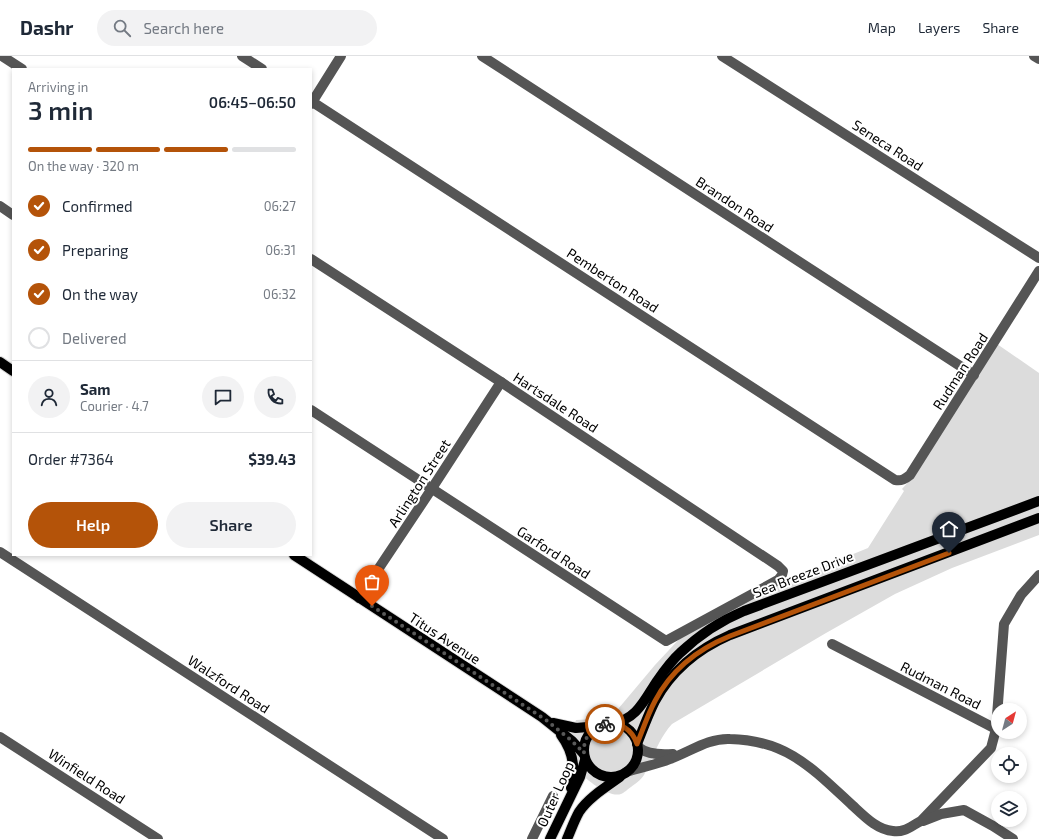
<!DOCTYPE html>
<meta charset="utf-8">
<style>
:root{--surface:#fff;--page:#f2f2f3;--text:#1f2937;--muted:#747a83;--line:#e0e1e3;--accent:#b45309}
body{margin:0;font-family:"Exo 2",sans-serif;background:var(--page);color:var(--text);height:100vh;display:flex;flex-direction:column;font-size:15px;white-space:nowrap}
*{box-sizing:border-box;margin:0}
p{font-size:13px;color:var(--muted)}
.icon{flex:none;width:22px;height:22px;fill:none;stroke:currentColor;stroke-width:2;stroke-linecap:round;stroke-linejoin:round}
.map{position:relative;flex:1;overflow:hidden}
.sheet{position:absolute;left:12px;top:12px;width:300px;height:488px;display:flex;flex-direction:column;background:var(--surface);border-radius:0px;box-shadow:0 2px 6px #0003}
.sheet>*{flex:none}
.needle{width:26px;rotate:36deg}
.tools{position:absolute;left:991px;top:647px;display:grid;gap:8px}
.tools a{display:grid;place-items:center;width:36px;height:36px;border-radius:50%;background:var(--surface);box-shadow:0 2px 6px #0003;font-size:20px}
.pin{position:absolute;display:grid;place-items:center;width:34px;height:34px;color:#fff;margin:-41px -17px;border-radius:50% 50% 50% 0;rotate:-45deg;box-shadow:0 0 4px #0007}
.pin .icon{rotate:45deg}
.courier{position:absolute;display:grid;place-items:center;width:40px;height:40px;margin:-20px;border:3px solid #b45309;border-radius:50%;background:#fff;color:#222;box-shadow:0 1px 5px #0007}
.head em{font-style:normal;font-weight:600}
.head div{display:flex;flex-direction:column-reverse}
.head{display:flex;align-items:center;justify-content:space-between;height:68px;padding:0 16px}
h1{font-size:26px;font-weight:600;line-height:30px}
.bar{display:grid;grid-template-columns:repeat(4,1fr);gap:6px 4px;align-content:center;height:48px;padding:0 16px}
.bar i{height:5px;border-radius:3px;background:var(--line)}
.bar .on{background:var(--accent)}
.bar p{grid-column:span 4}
.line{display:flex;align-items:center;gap:10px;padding:0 16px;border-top:1px solid var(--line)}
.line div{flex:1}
.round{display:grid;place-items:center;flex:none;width:42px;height:42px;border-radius:21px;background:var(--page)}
ol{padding:0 16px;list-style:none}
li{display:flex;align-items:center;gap:12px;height:44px}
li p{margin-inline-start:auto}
li .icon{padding:4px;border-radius:50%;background:var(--accent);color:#fff;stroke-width:4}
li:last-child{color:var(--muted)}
li i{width:22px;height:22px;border:2px solid var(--line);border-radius:50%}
.button{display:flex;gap:8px;margin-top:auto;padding:8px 16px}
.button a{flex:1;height:46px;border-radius:24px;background:var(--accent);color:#fff;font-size:16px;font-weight:600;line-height:46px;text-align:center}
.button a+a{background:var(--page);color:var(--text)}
header{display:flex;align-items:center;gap:24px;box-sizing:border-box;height:56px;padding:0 20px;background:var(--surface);border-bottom:1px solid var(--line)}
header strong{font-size:19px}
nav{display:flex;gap:22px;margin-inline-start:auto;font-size:14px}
.search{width:280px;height:36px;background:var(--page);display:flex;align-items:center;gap:10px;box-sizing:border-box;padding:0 14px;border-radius:22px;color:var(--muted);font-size:15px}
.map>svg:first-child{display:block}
.green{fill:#dcdcdc}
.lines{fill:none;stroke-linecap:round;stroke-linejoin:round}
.major-casing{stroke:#dbdbdb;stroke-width:12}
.minor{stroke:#555;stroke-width:10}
.major{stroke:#000;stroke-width:10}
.done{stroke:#595959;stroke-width:4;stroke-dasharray:0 7.2}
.route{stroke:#b45309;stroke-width:5}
.labels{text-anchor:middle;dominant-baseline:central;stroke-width:4;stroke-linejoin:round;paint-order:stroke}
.street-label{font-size:14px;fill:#000;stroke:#fff}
</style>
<header>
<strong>Dashr</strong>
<div class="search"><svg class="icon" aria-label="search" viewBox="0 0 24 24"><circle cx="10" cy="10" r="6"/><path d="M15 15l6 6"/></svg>Search here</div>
<nav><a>Map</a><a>Layers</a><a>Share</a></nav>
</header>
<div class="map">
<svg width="1039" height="783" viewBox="0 0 1039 783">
<rect width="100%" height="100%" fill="#fff"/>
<!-- green -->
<path class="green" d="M997,288L1039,317V479L952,512L895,538L826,577L672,668C659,682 653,702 644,719C641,724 635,728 631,731C628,733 624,737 621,738C609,742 587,724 579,716C559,696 567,688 576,664L595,663L613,659L655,609L682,580L770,532L868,492L904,435L902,433L910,424Z"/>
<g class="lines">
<!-- major casing -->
<g class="major-casing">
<g id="major">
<path d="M0,306L13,315"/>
<path d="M294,499L542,661L572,685L583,697"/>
<circle cx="611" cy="694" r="27"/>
<path d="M553,667L576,672L599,670"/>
<path d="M612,667C636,665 645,643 657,625C664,615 671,605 680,597C699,579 720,565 744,555L1039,445"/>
<path d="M561,679C573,695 576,713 571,732"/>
<path d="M637,688C643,673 648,659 655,645C672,614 698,593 730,579L1039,462"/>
<path d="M550,783L580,721L585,704"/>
<path d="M567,783C571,774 574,765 579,756C588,742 606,731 620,721"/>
</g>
</g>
<!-- minor -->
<g class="minor">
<path d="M2,0L22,13"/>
<path d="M242,0L262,13"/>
<path d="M482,0L974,319"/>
<path d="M722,0L1039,202"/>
<path d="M1034,0L1039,3"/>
<path d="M311,45L895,424C902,425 905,423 910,419L1039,215"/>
<path d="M311,48L341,0"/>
<path d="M0,150L13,159"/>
<path d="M311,203L501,326L778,510L783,515L782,519L778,524L666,585L311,354"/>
<path d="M0,496L443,783"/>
<path d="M359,542L427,440L501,326"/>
<path d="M832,588L996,673"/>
<path d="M0,681L158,783"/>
<path d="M638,691C648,699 661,699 673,698"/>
<path d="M626,716C641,711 656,709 670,703C690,696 708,682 730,683C787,684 813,713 852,749C864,760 877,774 893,775C904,777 911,770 921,765L991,692L996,673L1004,568L1021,539L1039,519"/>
<path d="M923,765L941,758L964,754L993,770L1013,783"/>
<path d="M532,783L553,740"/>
</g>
<!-- major -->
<use href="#major" class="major"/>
</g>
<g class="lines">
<!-- done -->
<path class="done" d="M372,550L546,664L572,685L584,697C583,682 591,672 605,668"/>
<!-- route -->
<path class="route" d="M605,668C620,666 632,673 637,688C643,673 648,658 655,645C671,614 698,593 730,580L949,497"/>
</g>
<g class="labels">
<!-- street labels -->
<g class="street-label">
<text transform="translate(888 89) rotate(33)">Seneca Road</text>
<text transform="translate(735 148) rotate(33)">Brandon Road</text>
<text transform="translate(613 224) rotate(33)">Pemberton Road</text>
<text transform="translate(960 315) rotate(-57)">Rudman Road</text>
<text transform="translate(556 346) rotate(33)">Hartsdale Road</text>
<text transform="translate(419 427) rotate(-57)">Arlington Street</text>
<text transform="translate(554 496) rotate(33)">Garford Road</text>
<text transform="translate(803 518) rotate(-21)">Sea Breeze Drive</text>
<text transform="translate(445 582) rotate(33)">Titus Avenue</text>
<text transform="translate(229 628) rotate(33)">Walzford Road</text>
<text transform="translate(941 629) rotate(27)">Rudman Road</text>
<text transform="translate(87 720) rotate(33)">Winfield Road</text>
<text transform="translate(555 738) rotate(-66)">Outer Loop</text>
</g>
</g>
</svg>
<div class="tools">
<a><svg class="needle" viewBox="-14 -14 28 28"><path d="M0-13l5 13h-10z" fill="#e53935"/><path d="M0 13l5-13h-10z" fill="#747a83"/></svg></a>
<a><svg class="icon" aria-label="locate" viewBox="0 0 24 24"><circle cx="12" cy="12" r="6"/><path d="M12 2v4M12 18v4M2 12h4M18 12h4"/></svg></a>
<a><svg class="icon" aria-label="layers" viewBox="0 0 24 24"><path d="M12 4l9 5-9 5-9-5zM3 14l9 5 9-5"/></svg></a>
</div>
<div class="pin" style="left:372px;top:550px;background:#ea580c"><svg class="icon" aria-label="bag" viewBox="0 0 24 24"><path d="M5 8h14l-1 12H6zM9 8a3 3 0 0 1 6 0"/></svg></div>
<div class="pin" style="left:949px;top:497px;background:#1f2937"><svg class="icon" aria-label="home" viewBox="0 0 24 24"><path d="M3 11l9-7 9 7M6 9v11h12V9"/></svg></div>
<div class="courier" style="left:605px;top:668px"><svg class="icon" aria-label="bike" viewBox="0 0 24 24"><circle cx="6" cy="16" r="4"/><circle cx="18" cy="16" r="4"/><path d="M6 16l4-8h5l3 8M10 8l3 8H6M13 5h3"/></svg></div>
<section class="sheet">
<div class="head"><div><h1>3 min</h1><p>Arriving in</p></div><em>06:45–06:50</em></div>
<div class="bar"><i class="on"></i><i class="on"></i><i class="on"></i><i></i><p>On the way · 320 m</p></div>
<ol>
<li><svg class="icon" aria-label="check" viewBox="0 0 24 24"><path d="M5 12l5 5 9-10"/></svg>Confirmed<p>06:27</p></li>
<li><svg class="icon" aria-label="check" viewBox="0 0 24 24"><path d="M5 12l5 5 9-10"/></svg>Preparing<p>06:31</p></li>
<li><svg class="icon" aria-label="check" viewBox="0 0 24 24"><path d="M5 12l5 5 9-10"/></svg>On the way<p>06:32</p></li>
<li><i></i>Delivered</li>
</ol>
<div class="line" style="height:72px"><a class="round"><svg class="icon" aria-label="person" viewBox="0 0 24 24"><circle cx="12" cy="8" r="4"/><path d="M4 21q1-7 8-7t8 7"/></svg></a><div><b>Sam</b><p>Courier · 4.7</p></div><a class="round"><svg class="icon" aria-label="chat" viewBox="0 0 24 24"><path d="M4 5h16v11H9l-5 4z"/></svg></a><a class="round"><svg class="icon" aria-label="phone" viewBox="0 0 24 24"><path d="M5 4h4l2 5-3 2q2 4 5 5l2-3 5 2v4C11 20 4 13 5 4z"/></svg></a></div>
<div class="line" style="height:52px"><div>Order #7364</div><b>$39.43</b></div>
<div class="button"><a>Help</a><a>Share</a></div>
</section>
</div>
